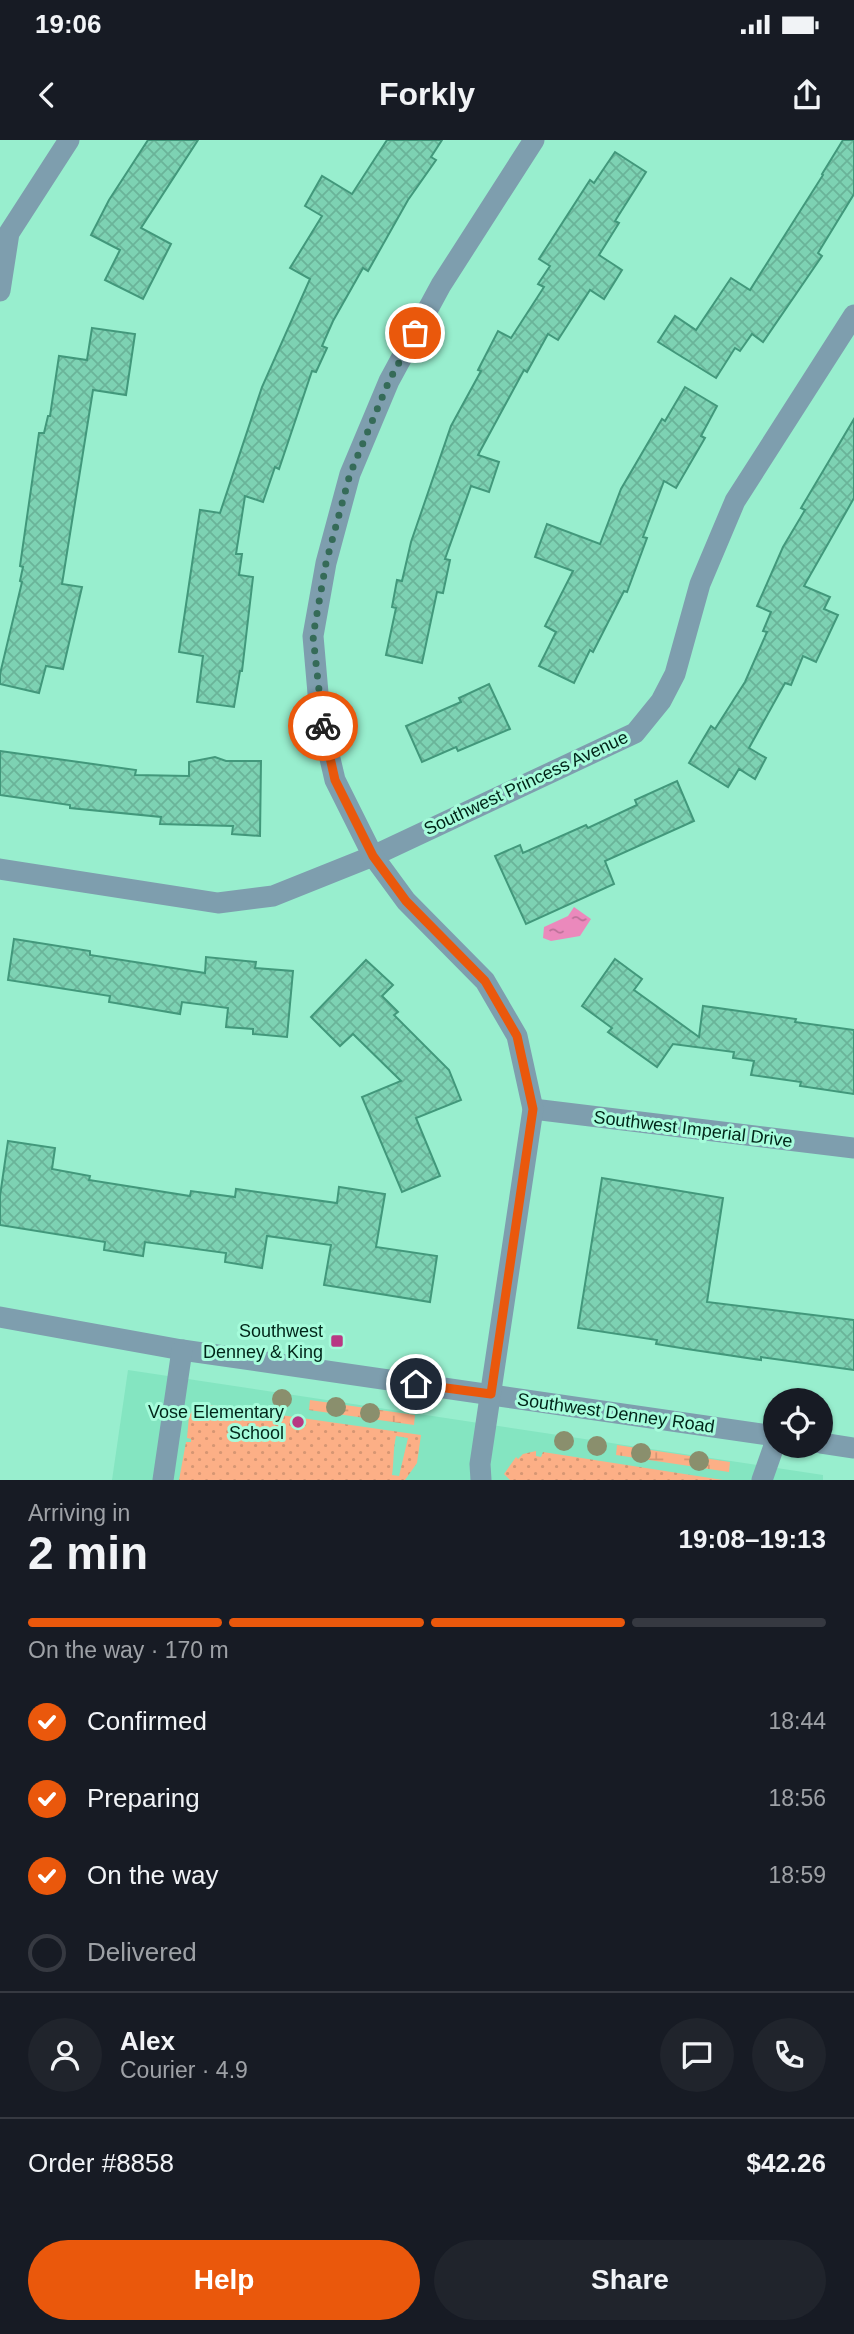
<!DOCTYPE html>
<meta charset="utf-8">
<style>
:root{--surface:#171b24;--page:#20242c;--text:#f1f3f6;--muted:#9ea1a6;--line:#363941;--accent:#ea580c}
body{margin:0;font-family:Helvetica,sans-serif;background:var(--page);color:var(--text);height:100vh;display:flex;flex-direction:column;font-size:26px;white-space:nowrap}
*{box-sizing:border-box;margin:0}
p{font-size:23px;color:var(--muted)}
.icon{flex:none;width:38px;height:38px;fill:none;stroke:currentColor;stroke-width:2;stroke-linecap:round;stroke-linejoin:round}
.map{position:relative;height:1340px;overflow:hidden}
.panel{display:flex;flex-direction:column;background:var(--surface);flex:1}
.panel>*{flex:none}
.fabs{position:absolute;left:763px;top:1248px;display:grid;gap:14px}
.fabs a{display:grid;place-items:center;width:70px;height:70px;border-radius:50%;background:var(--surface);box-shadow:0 2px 5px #0004;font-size:35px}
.pin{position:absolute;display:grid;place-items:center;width:60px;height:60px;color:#fff;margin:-30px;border:4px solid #fff;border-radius:50%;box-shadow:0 2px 7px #0007}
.courier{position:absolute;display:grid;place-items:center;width:70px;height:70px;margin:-35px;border:5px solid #ea580c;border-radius:50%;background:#fff;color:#222;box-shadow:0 2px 9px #0007}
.headline em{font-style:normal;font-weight:700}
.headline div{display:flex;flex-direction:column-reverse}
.headline{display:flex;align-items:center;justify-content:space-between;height:119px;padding:0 28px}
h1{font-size:46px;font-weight:700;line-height:52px}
.bar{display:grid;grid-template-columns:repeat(4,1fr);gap:10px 7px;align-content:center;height:84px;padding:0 28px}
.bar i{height:9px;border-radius:5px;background:var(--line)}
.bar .on{background:var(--accent)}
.bar p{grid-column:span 4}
.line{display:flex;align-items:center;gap:18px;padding:0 28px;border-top:2px solid var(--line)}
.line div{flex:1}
.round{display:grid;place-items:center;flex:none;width:74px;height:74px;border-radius:37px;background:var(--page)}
ol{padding:0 28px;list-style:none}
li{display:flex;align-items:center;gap:21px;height:77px}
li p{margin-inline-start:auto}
li .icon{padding:7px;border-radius:50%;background:var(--accent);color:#fff;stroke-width:4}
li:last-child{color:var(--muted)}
li i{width:38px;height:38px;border:4px solid var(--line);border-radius:50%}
.button{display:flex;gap:14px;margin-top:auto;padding:14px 28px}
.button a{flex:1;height:80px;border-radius:42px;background:var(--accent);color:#fff;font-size:28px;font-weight:700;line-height:80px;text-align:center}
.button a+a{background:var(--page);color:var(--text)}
.status{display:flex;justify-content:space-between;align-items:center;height:49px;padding:0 35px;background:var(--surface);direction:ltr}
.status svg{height:19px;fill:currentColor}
header{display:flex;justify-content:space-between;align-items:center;height:91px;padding:0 28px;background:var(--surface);font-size:32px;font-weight:700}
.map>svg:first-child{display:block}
.built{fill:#84e5c1}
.grass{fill:url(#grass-dots);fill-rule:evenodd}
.wetland{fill:url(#wetland-marsh)}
.water{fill:url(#water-ripples)}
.building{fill:url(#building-cross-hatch);stroke:#42987b;stroke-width:2}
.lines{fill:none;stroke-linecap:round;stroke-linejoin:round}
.minor{stroke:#7e9eae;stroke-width:21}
.tree{fill:#8a8f6d}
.done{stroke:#356b58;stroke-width:7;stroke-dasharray:0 12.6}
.route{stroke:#ea580c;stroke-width:9}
.poi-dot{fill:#b83883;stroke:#a6fcdb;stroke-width:2.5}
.labels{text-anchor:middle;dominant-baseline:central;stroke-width:6;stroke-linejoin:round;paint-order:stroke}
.street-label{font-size:18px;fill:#002519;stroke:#a6fcdb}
.poi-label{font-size:18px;fill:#002519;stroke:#a6fcdb;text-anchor:end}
</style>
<div class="status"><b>19:06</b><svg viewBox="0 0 49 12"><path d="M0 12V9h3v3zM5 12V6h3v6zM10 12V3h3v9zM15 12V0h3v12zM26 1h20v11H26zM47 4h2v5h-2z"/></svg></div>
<header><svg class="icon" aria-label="back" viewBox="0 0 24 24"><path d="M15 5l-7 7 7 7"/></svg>Forkly<svg class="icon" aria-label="share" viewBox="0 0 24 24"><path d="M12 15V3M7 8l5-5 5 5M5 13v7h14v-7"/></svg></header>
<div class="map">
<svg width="854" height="1340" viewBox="0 0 854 1340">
<defs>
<pattern id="grass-dots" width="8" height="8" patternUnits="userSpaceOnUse" patternTransform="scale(1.75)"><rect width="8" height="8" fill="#fcaf86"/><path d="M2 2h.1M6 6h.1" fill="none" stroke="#d69673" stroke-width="1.8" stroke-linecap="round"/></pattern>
<pattern id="wetland-marsh" width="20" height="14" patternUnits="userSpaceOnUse" patternTransform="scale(1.75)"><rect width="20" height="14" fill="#fcaf86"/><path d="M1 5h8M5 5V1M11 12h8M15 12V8" fill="none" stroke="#d69673"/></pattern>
<pattern id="water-ripples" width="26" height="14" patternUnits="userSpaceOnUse" patternTransform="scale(1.75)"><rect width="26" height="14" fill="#eb89bc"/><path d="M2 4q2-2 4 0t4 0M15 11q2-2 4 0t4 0" fill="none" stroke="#bc7098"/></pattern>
<pattern id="building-cross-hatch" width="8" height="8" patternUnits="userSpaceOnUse" patternTransform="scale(1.75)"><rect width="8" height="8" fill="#7dd2b3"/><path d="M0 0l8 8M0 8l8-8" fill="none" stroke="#6ab499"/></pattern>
</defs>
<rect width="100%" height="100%" fill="#98eece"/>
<!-- built -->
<path class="built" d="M128,1230L823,1335V1340H112Z"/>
<!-- grass -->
<g class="grass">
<path d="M197,1263L421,1295L417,1323L405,1340H179L186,1302H191V1299L187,1298L189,1276ZM396,1296L408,1298L399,1336L392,1335C394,1322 393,1310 396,1296Z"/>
<path d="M536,1311V1316L541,1317L543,1312L723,1340H510L504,1334L516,1317L518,1319L523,1314Z"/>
</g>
<!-- wetland -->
<g class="wetland">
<path d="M310,1260L415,1275L414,1285L309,1270Z"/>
<path d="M617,1305L730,1322L729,1332L616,1315Z"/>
</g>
<!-- water -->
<path class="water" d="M574,767L591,779L580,796L551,801L543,798L544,787L568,776Z"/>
<!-- building -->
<g class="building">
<path d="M148,0H198L141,88L171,104L143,159L105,140L120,110L91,95L109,60Z"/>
<path d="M387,0H442L431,17L436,20L408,60L368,131L363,128L333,181L322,206L327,208L316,232L312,231L279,329L275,327L263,362L245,356L236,414H242L239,435L253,437L242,531H240L234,567L197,562L203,516L179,512L200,370L220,373L262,247L310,139L290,128L322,76L305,66L322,36L352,54Z"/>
<path d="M843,0H854V54L818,113L822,116L763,202L752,194L740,211L735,208L716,238L658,202L675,176L696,190L731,138L750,150L823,35L822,34Z"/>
<path d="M615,12L646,32L615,81L619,83L599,115L622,130L604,159L590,150L558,200L548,194L527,232L524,230L478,315L499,322L489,352L471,346L445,419L450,420L443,453L437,452L422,523L386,515L396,468L392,467L397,440L402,441L411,402L451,286L481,231L478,230L498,191L511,198L544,147L538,144L550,126L539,119L590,40L594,43Z"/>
<path d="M92,188L135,194L126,255L93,250L62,444L82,447L63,529L46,526L39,553L0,544V534L22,442L20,441L23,427L20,426L39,293H44L48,276H50L59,216L87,220Z"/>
<path d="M685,247L717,266L701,296L705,298L676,348L664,341L643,397L647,398L627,452L624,451L593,512L590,510L574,543L539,526L556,492L545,486L573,431L535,417L547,384L600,404L621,349L662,279L665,281Z"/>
<path d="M854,279V358L804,446L830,457L824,469L838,475L816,522L803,516L791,545L785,543L749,608L766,618L755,639L739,629L728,647L689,623L711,586L715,589L745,542L767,492L763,491L771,472L757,466L783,407L805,370L801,368Z"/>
<path d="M489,544L510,589L458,611L456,607L422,622L406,586L461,562L459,558Z"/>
<path d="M0,611L136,630L135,635L189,636V622L215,617L226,621H261L260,696L232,694L233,686L160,684L161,677L70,668V665L0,655Z"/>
<path d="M677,641L694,681L605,721L614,744L526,784L495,716L520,705L523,713L586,685L588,688L637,665L635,660Z"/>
<path d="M14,799L90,811V815L205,833L206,817L256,822L255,828L293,831L287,897L253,894V889L226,887L228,868L182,862L180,874L109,862L110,856L8,840Z"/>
<path d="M615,819L642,839L634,850L699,897L703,866L796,879L795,882L854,890V954L800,946L801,942L751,935L754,921L733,918L734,912L673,904L657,927L608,892L612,888L582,866Z"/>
<path d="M366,820L393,845L382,856L398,872L394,875L449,930L461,960L416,978L440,1036L402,1052L362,957L401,941L353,894L340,906L311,877Z"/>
<path d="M8,1001L55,1008L52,1029L90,1036L89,1040L190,1056L191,1051L235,1057L236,1049L337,1063L339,1047L385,1054L376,1107L437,1116L430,1162L324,1145L331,1105L267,1096L262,1128L225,1122L226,1113L145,1102L143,1116L104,1110L105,1102L0,1085V1056Z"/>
<path d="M602,1038L723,1058L707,1162L854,1180V1230L761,1217V1220L687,1209L656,1204L657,1200L578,1188Z"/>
</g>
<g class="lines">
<!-- minor -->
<g class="minor">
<path d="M0,151L9,93L69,0"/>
<path d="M0,729L218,763L273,756L373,716L635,593L661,561L675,534L700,444L735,361L854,175"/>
<path d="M533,969L854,1008"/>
<path d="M0,1177L182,1210L775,1296"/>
<path d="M821,1303L854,1308"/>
<path d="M163,1340L182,1210"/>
<path d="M481,1340L480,1324L533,969L517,896L485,841L406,761L373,716L335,640L320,576L313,496L326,423L350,334L389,241L441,145L534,0"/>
<path d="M762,1340L775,1303"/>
</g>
</g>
<!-- trees -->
<g class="tree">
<circle cx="282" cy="1259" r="10"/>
<circle cx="336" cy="1267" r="10"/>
<circle cx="370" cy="1273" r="10"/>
<circle cx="564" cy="1301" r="10"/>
<circle cx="597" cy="1306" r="10"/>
<circle cx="641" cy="1313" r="10"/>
<circle cx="699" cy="1321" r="10"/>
</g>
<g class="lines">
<!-- done -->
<path class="done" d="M323,586L313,496L326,423L350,334L389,241L415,193"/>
<!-- route -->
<path class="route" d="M323,586L335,640L373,716L406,761L485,841L517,896L533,969L491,1254L416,1244"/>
</g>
<!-- markers -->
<g class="poi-dot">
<rect x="330" y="1194" width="14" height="14" rx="3.5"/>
<circle cx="298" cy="1282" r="7"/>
</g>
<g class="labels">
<!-- street labels -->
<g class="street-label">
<text transform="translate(526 643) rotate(-25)">Southwest Princess Avenue</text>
<text transform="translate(693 989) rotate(7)">Southwest Imperial Drive</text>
<text transform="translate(616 1273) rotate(8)">Southwest Denney Road</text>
</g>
<!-- poi labels -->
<g class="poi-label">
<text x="323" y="1191">Southwest<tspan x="323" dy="21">Denney &amp; King</tspan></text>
<text x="284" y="1272">Vose Elementary<tspan x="284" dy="21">School</tspan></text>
</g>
</g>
</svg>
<div class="fabs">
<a><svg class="icon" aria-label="locate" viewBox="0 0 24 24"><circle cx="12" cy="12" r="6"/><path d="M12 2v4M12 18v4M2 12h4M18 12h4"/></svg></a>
</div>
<div class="pin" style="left:415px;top:193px;background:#ea580c"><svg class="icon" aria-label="bag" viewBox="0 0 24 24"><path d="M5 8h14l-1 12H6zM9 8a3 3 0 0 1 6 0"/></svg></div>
<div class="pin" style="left:416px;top:1244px;background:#1f2937"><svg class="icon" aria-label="home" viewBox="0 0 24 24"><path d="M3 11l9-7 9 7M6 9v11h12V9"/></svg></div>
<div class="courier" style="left:323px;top:586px"><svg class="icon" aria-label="bike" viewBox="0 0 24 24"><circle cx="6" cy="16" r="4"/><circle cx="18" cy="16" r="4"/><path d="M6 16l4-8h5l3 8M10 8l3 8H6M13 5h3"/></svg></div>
</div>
<section class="panel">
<div class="headline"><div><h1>2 min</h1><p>Arriving in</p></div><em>19:08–19:13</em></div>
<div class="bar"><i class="on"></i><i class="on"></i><i class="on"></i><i></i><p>On the way · 170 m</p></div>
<ol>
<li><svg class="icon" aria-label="check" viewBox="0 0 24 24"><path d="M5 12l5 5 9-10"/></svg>Confirmed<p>18:44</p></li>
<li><svg class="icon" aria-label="check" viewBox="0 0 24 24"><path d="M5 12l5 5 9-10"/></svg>Preparing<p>18:56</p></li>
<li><svg class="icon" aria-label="check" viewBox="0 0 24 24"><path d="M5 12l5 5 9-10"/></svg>On the way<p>18:59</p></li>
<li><i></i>Delivered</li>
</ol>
<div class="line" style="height:126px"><a class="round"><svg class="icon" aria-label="person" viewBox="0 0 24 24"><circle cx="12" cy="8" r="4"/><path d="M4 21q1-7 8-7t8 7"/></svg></a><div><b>Alex</b><p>Courier · 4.9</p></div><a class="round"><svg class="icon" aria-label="chat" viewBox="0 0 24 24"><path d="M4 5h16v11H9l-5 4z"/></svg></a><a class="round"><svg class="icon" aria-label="phone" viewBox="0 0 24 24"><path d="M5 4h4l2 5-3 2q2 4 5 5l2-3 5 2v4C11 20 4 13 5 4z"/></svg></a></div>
<div class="line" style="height:91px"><div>Order #8858</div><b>$42.26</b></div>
<div class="button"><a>Help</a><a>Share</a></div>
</section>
